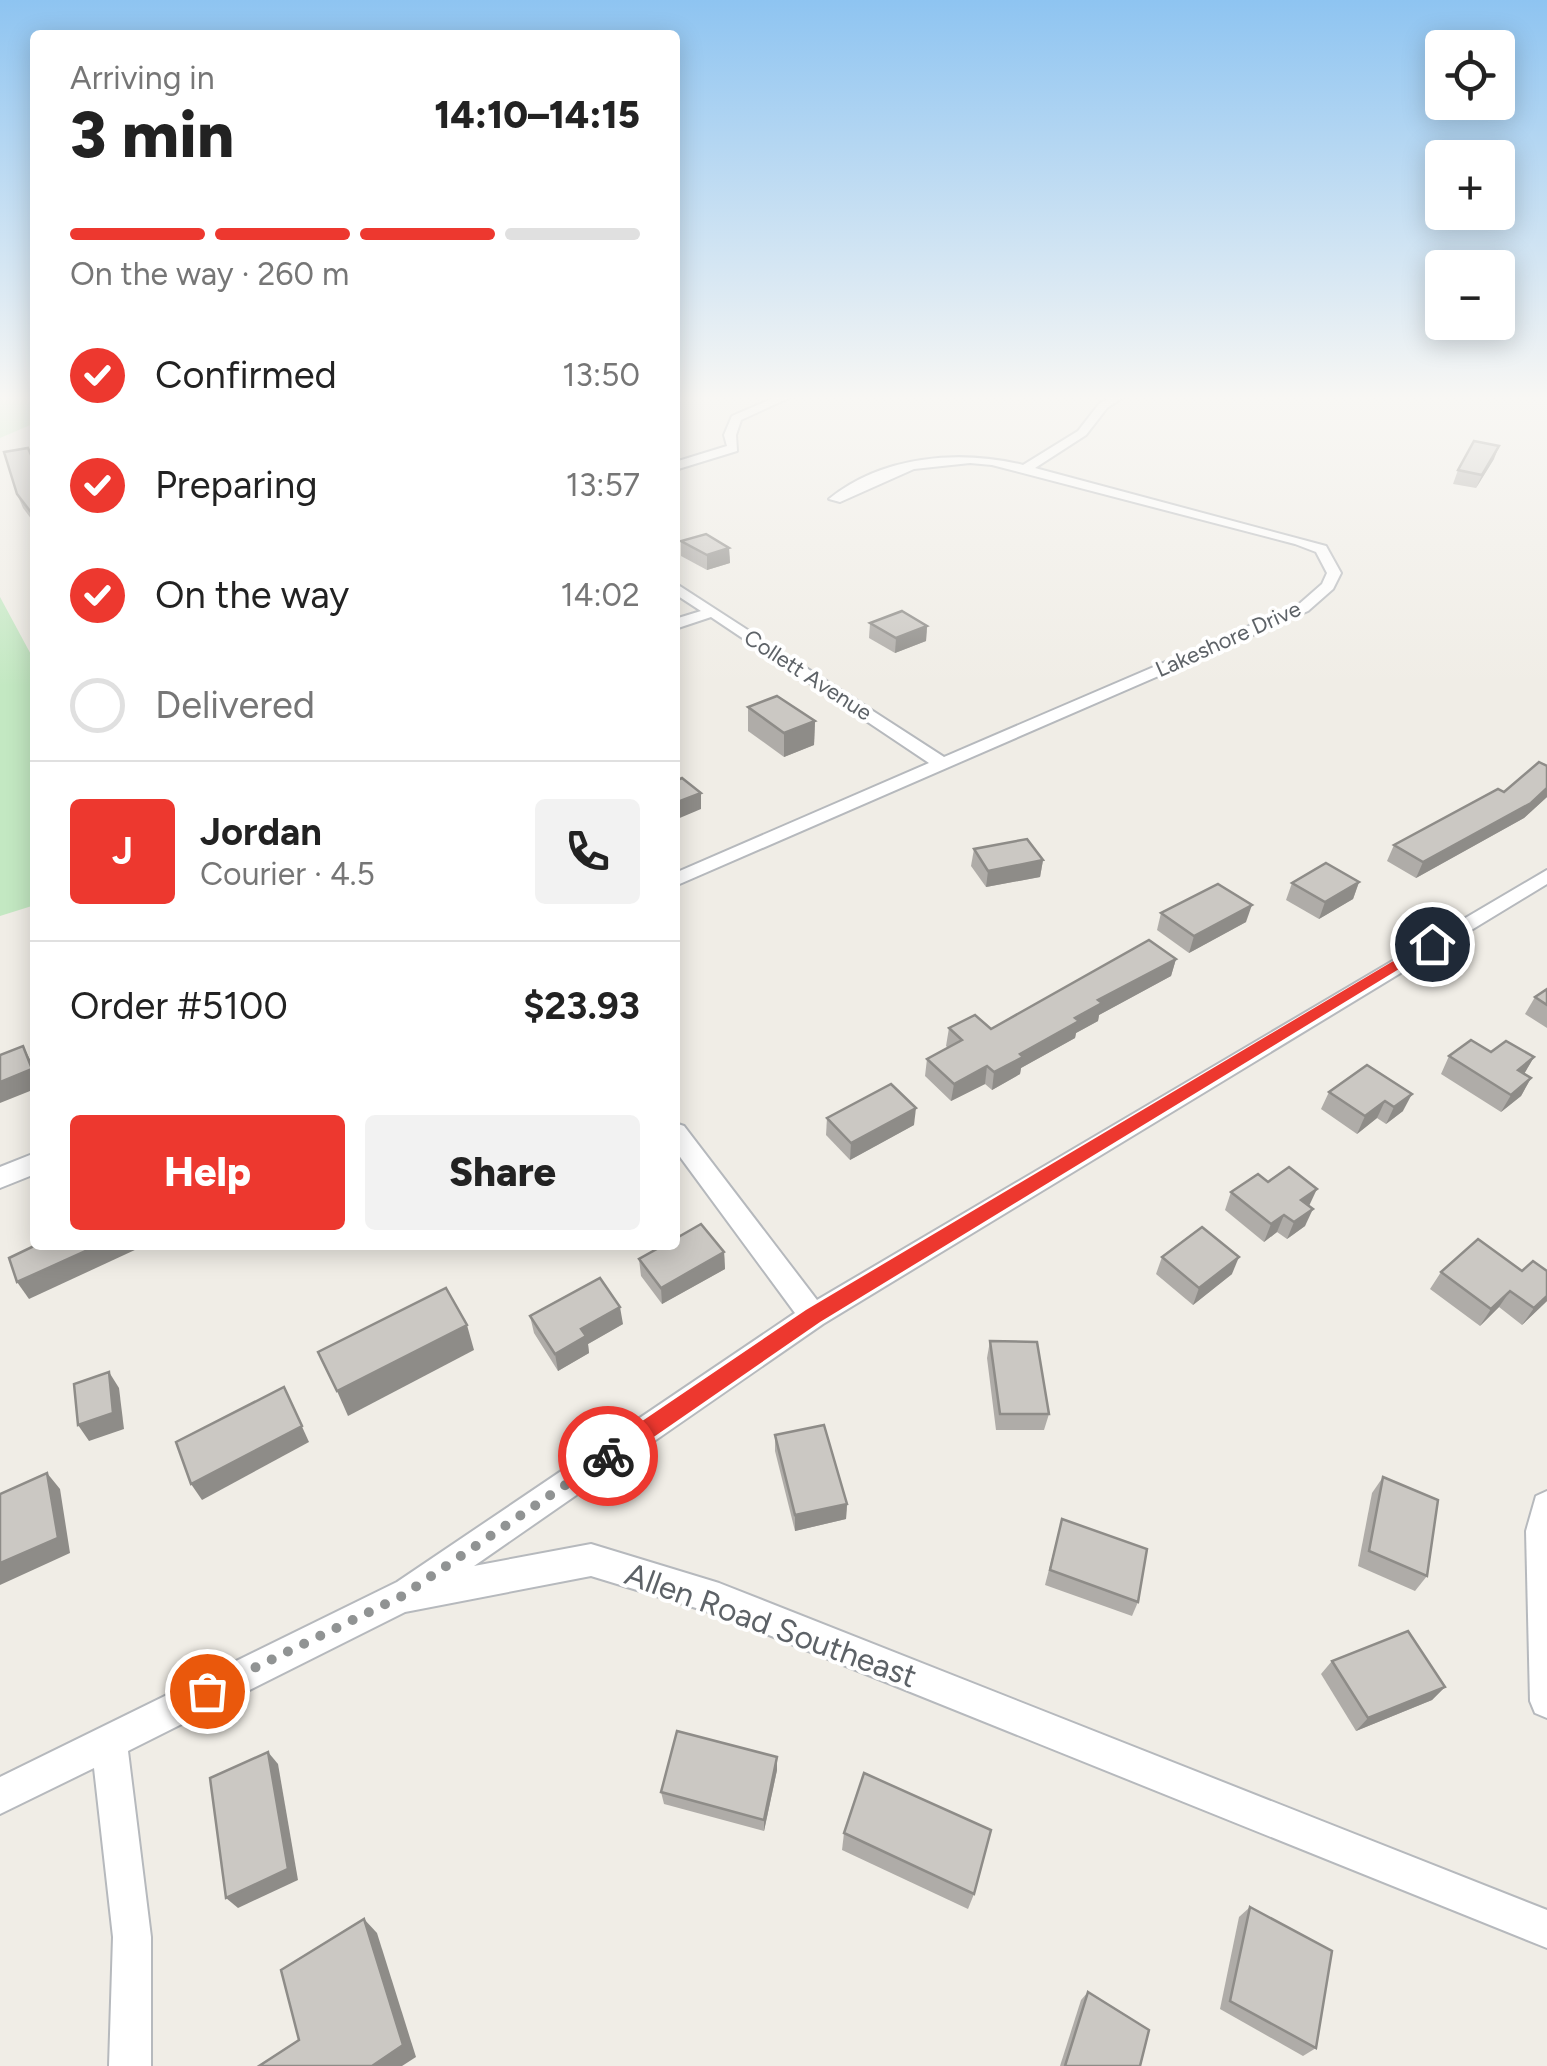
<!DOCTYPE html>
<meta charset="utf-8">
<style>
:root{--surface:#fff;--page:#f2f2f2;--text:#222;--muted:#767676;--line:#e0e0e0;--accent:#ed382f}
body{margin:0;font-family:Figtree,sans-serif;background:var(--page);color:var(--text);height:100vh;display:flex;flex-direction:column;font-size:38px;white-space:nowrap}
*{box-sizing:border-box;margin:0}
p{font-size:32px;color:var(--muted)}
.icon{flex:none;width:55px;height:55px;fill:none;stroke:currentColor;stroke-width:2;stroke-linecap:round;stroke-linejoin:round}
.map{position:relative;flex:1;overflow:hidden}
.side{position:absolute;left:30px;top:30px;width:650px;height:1220px;display:flex;flex-direction:column;background:var(--surface);border-radius:10px;box-shadow:0 5px 25px #0003}
.side>*{flex:none}
.controls{position:absolute;left:1425px;top:30px;display:grid;gap:20px}
.controls a{display:grid;place-items:center;width:90px;height:90px;border-radius:10px;background:var(--surface);box-shadow:0 5px 25px #0003;font-size:50px}
.pin{position:absolute;display:grid;place-items:center;width:85px;height:85px;color:#fff;margin:-42px;border:5px solid #fff;border-radius:50%;box-shadow:0 2px 10px #0007}
.courier{position:absolute;display:grid;place-items:center;width:100px;height:100px;margin:-50px;border:8px solid #ed382f;border-radius:50%;background:#fff;color:#222;box-shadow:0 2px 12px #0007}
.headline em{font-style:normal;font-weight:800}
.headline div{display:flex;flex-direction:column-reverse}
.headline{display:flex;align-items:center;justify-content:space-between;height:170px;padding:0 40px}
h1{font-size:65px;font-weight:800;line-height:75px}
.bar{display:grid;grid-template-columns:repeat(4,1fr);gap:15px 10px;align-content:center;height:120px;padding:0 40px}
.bar i{height:12px;border-radius:8px;background:var(--line)}
.bar .active{background:var(--accent)}
.bar p{grid-column:span 4}
.line{display:flex;align-items:center;gap:25px;padding:0 40px;border-top:2px solid var(--line)}
.line div{flex:1}
.round{display:grid;place-items:center;flex:none;width:105px;height:105px;border-radius:10px;background:var(--page)}
ol{padding:0 40px;list-style:none}
li{display:flex;align-items:center;gap:30px;height:110px}
li p{margin-inline-start:auto}
li .icon{padding:10px;border-radius:50%;background:var(--accent);color:#fff;stroke-width:4}
li:last-child{color:var(--muted)}
li i{width:55px;height:55px;border:5px solid var(--line);border-radius:50%}
.cta{display:flex;gap:20px;margin-top:auto;padding:20px 40px}
.cta a{flex:1;height:115px;border-radius:10px;background:var(--accent);color:#fff;font-size:40px;font-weight:800;line-height:115px;text-align:center}
.cta a+a{background:var(--page);color:var(--text)}
.map>svg:first-child{display:block}
.green{fill:#c3e8c2}
.lines{fill:none;stroke-linecap:round;stroke-linejoin:round}
.street-casing{stroke:#b6b9bd;stroke-width:4}
.street{fill:#fff;fill-rule:evenodd}
.wall{fill:#afaca8}
.shaded-wall{fill:#8e8c88}
.building{fill:#cbc8c3;stroke:#8e8c88;stroke-width:2.5}
.route{fill:#ed382f}
.done{stroke:#909393;stroke-width:10;stroke-dasharray:0 18}
.labels{text-anchor:middle;dominant-baseline:central;stroke-width:8;stroke-linejoin:round;paint-order:stroke}
.far-street-label{font-size:22px;fill:#5d6267;stroke:#fff}
.near-street-label{font-size:32px;fill:#5d6267;stroke:#fff}
</style>
<div class="map">
<svg width="1547" height="2066" viewBox="0 0 1547 2066">
<rect width="100%" height="100%" fill="#f0ede6"/>
<!-- green -->
<g class="green">
<path d="M0,397H35V423L0,438Z"/>
<path d="M0,597L35,662V905L0,916Z"/>
</g>
<g class="lines">
<!-- street casing -->
<g class="street-casing">
<g id="street">
<path d="M776,397H791L741,420L736,435L737,451L675,470V462L727,446L724,435L732,416Z"/>
<path d="M1110,397H1123L1107,408L1086,435L1035,468L1326,546L1341,573L1333,589L1308,611L675,886V873L929,763L711,617L675,629V619L701,611L675,594V583L944,757L1298,605L1322,584L1327,573L1316,552L1295,544L992,465L970,463L914,469L840,502L829,499C881,456 959,449 1023,465L1078,431L1099,404Z"/>
<path d="M1547,870V884L823,1324L474,1566L591,1544L719,1583L1547,1910V1948L719,1615L591,1576L405,1612L128,1751L151,1937V2066H109L113,1937L94,1768L0,1814V1777L397,1582L795,1313L675,1150V1123L684,1126L817,1300Z"/>
<path d="M35,1153V1174L0,1188V1167Z"/>
<path d="M1547,1491V1718L1535,1713L1530,1701L1526,1531L1536,1496Z"/>
</g>
</g>
<!-- street -->
<use href="#street" class="street"/>
</g>
<!-- wall -->
<g class="wall">
<path d="M1494,459L1476,488L1453,484L1458,470Z"/>
<path d="M35,464V524L23,508L17,494Z"/>
<path d="M681,541L729,548L730,563L707,570L681,556Z"/>
<path d="M870,623L927,626L926,641L895,653L869,638Z"/>
<path d="M748,707L815,721L814,745L784,757L748,731Z"/>
<path d="M1547,766V797L1524,818L1416,878L1387,861L1394,845L1504,792Z"/>
<path d="M974,849L1043,860L1040,877L986,887L971,866Z"/>
<path d="M1359,882L1353,899L1319,919L1286,900L1292,883Z"/>
<path d="M1161,913L1246,922L1189,953L1157,930Z"/>
<path d="M1176,959L1171,976L1099,1015L1098,1021L1076,1033L1075,1038L1021,1068L1020,1074L992,1090L985,1084L951,1101L925,1076L927,1059L948,1048L946,1046L949,1028L991,1029Z"/>
<path d="M1547,989V1028L1525,1014L1535,997Z"/>
<path d="M1491,1052L1534,1057L1524,1074L1531,1078L1521,1096L1501,1112L1441,1074L1449,1056Z"/>
<path d="M1367,1065L1403,1111L1386,1124L1377,1118L1357,1134L1321,1109L1329,1092Z"/>
<path d="M827,1118L914,1125L850,1160L826,1135Z"/>
<path d="M1268,1182L1309,1206L1305,1226L1287,1239L1277,1232L1264,1242L1225,1210L1231,1192Z"/>
<path d="M724,1252L725,1269L662,1304L641,1276L639,1259Z"/>
<path d="M1162,1257L1232,1274L1193,1305L1156,1274Z"/>
<path d="M1522,1271L1547,1301L1522,1325L1499,1307L1480,1326L1430,1289L1441,1272Z"/>
<path d="M530,1316L623,1324L588,1344L589,1353L558,1371L534,1333Z"/>
<path d="M990,1341L1049,1414L1044,1430H996L987,1358Z"/>
<path d="M775,1435L847,1504L846,1519L795,1531L775,1451Z"/>
<path d="M1383,1477L1427,1576L1415,1591L1358,1566L1372,1493Z"/>
<path d="M1062,1519L1138,1602L1132,1616L1045,1585Z"/>
<path d="M1332,1661L1445,1687L1432,1700L1356,1731L1321,1674Z"/>
<path d="M777,1770L764,1831L664,1804L661,1792Z"/>
<path d="M844,1833L974,1894L968,1909L842,1850Z"/>
<path d="M1250,1907L1316,2048L1303,2056L1220,2009L1239,1917Z"/>
<path d="M1088,1992L1140,2066H1060L1081,2000Z"/>
</g>
<!-- shaded-wall -->
<g class="shaded-wall">
<path d="M1499,446L1494,459L1476,488L1482,475Z"/>
<path d="M729,548L730,563L707,570V555Z"/>
<path d="M927,626L926,641L895,653L896,638Z"/>
<path d="M815,721L814,745L784,757V733Z"/>
<path d="M1547,788V797L1524,818L1416,878L1423,862Z"/>
<path d="M701,793V809L675,820V803Z"/>
<path d="M1043,860L1040,877L986,887L988,871Z"/>
<path d="M1359,882L1353,899L1319,919L1325,902Z"/>
<path d="M1252,905L1246,922L1189,953L1194,936Z"/>
<path d="M1176,959L1171,976L1099,1015L1098,1021L1076,1033L1075,1038L1021,1068L1020,1074L992,1090L994,1072L1020,1054L1075,1018L1098,1000Z"/>
<path d="M23,1046L35,1069V1089L0,1103V1082Z"/>
<path d="M1534,1057L1524,1074L1518,1070Z"/>
<path d="M987,1066L985,1084L951,1101L954,1084Z"/>
<path d="M1531,1078L1521,1096L1501,1112L1511,1095Z"/>
<path d="M1412,1094L1403,1111L1386,1124L1394,1107Z"/>
<path d="M1385,1101L1377,1118L1357,1134L1365,1116Z"/>
<path d="M916,1108L914,1125L850,1160L851,1143Z"/>
<path d="M1317,1189L1309,1206L1301,1200Z"/>
<path d="M1313,1209L1305,1226L1287,1239L1294,1222Z"/>
<path d="M1284,1215L1277,1232L1264,1242L1271,1224Z"/>
<path d="M99,1245H135L137,1249L29,1299L17,1282Z"/>
<path d="M724,1252L725,1269L662,1304L661,1288Z"/>
<path d="M1239,1257L1232,1274L1193,1305L1199,1288Z"/>
<path d="M1510,1291L1499,1307L1480,1326L1491,1309Z"/>
<path d="M1547,1296V1301L1522,1325L1534,1308Z"/>
<path d="M620,1307L623,1324L588,1344L589,1353L558,1371L555,1354L581,1329Z"/>
<path d="M467,1325L474,1350L348,1416L337,1391Z"/>
<path d="M109,1372L119,1388L124,1429L89,1441L78,1425Z"/>
<path d="M284,1387L309,1442L202,1500L191,1484Z"/>
<path d="M47,1473L60,1489L70,1553L0,1585V1563Z"/>
<path d="M847,1504L846,1519L795,1531V1515Z"/>
<path d="M1445,1687L1432,1700L1356,1731L1368,1718Z"/>
<path d="M268,1752L278,1764L298,1880L238,1908L226,1898Z"/>
<path d="M777,1757V1770L764,1831V1820Z"/>
<path d="M364,1919L377,1933L416,2057L402,2066H372Z"/>
</g>
<!-- building -->
<g class="building">
<path d="M1474,441L1499,446L1482,475L1458,470Z"/>
<path d="M28,448L35,464V514L33,515L17,494L4,452Z"/>
<path d="M706,534L729,548L707,555L681,541Z"/>
<path d="M902,611L927,626L896,638L870,623Z"/>
<path d="M777,696L815,721L784,733L748,707Z"/>
<path d="M1539,762L1547,766V788L1531,803L1423,862L1394,845L1498,789L1504,792Z"/>
<path d="M682,778L701,793L675,803V781Z"/>
<path d="M1027,839L1043,860L988,871L974,849Z"/>
<path d="M1326,863L1359,882L1325,902L1292,883Z"/>
<path d="M1218,884L1252,905L1194,936L1161,913Z"/>
<path d="M1149,940L1176,959L1098,1000L1102,1003L1075,1018L1079,1021L1020,1054L1023,1057L994,1072L987,1066L954,1084L927,1059L962,1040L949,1028L975,1015L991,1029Z"/>
<path d="M1547,989V1005L1535,997Z"/>
<path d="M1471,1040L1491,1052L1506,1041L1534,1057L1518,1070L1531,1078L1511,1095L1449,1056Z"/>
<path d="M23,1046L32,1069L0,1082V1055Z"/>
<path d="M1367,1065L1412,1094L1394,1107L1385,1101L1365,1116L1329,1092Z"/>
<path d="M891,1084L916,1108L851,1143L827,1118Z"/>
<path d="M1289,1167L1317,1189L1301,1200L1313,1209L1294,1222L1284,1215L1271,1224L1231,1192L1258,1174L1268,1182Z"/>
<path d="M701,1224L724,1252L661,1288L639,1259L664,1245H675V1239Z"/>
<path d="M1202,1227L1239,1257L1199,1288L1162,1257Z"/>
<path d="M1478,1239L1522,1271L1533,1261L1547,1271V1296L1534,1308L1510,1291L1491,1309L1441,1272Z"/>
<path d="M36,1245H99L17,1282L9,1258Z"/>
<path d="M600,1278L620,1307L581,1329L586,1336L555,1354L530,1316Z"/>
<path d="M446,1288L467,1325L337,1391L318,1352Z"/>
<path d="M990,1341L1037,1342L1049,1414H1000Z"/>
<path d="M109,1372L113,1413L78,1425L74,1384Z"/>
<path d="M284,1387L302,1426L191,1484L176,1442Z"/>
<path d="M824,1425L847,1504L795,1515L775,1435Z"/>
<path d="M47,1473L58,1538L0,1563V1494Z"/>
<path d="M1383,1477L1438,1500L1427,1576L1369,1551Z"/>
<path d="M1062,1519L1147,1549L1138,1602L1050,1570Z"/>
<path d="M1408,1631L1445,1687L1368,1718L1332,1661Z"/>
<path d="M677,1731L777,1757L764,1820L661,1792Z"/>
<path d="M268,1752L288,1869L226,1898L210,1778Z"/>
<path d="M864,1773L991,1830L974,1894L844,1833Z"/>
<path d="M1250,1907L1332,1951L1316,2048L1230,2001Z"/>
<path d="M364,1919L403,2045L372,2066H259L299,2040L281,1970Z"/>
<path d="M1088,1992L1149,2030L1140,2066H1065Z"/>
</g>
<!-- sky -->
<linearGradient id="sky" x2="0" y2="1"><stop stop-color="#8ec4f1"/><stop offset="0.58" stop-color="#f8f7f4"/><stop offset="1" stop-color="#f8f7f4" stop-opacity="0"/></linearGradient>
<rect width="1547" height="686" fill="url(#sky)"/>
<!-- route -->
<path class="route" d="M1427,941L1440,944L820,1322L616,1463H601L597,1456L601,1449L806,1310Z"/>
<g class="lines">
<!-- done -->
<path class="done" d="M207,1691L402,1596L608,1456"/>
</g>
<g class="labels">
<!-- far-street labels -->
<g class="far-street-label">
<text transform="translate(1228 639) rotate(-24)">Lakeshore Drive</text>
<text transform="translate(808 675) rotate(33)">Collett Avenue</text>
</g>
<!-- near-street labels -->
<g class="near-street-label">
<text transform="translate(771 1625) rotate(20)">Allen Road Southeast</text>
</g>
</g>
</svg>
<div class="controls">
<a><svg class="icon" aria-label="locate" viewBox="0 0 24 24"><circle cx="12" cy="12" r="6"/><path d="M12 2v4M12 18v4M2 12h4M18 12h4"/></svg></a>
<a>+</a>
<a>−</a>
</div>
<div class="pin" style="left:207px;top:1691px;background:#ea580c"><svg class="icon" aria-label="bag" viewBox="0 0 24 24"><path d="M5 8h14l-1 12H6zM9 8a3 3 0 0 1 6 0"/></svg></div>
<div class="pin" style="left:1432px;top:944px;background:#1f2937"><svg class="icon" aria-label="home" viewBox="0 0 24 24"><path d="M3 11l9-7 9 7M6 9v11h12V9"/></svg></div>
<div class="courier" style="left:608px;top:1456px"><svg class="icon" aria-label="bike" viewBox="0 0 24 24"><circle cx="6" cy="16" r="4"/><circle cx="18" cy="16" r="4"/><path d="M6 16l4-8h5l3 8M10 8l3 8H6M13 5h3"/></svg></div>
<section class="side">
<div class="headline"><div><h1>3 min</h1><p>Arriving in</p></div><em>14:10–14:15</em></div>
<div class="bar"><i class="active"></i><i class="active"></i><i class="active"></i><i></i><p>On the way · 260 m</p></div>
<ol>
<li><svg class="icon" aria-label="check" viewBox="0 0 24 24"><path d="M5 12l5 5 9-10"/></svg>Confirmed<p>13:50</p></li>
<li><svg class="icon" aria-label="check" viewBox="0 0 24 24"><path d="M5 12l5 5 9-10"/></svg>Preparing<p>13:57</p></li>
<li><svg class="icon" aria-label="check" viewBox="0 0 24 24"><path d="M5 12l5 5 9-10"/></svg>On the way<p>14:02</p></li>
<li><i></i>Delivered</li>
</ol>
<div class="line" style="height:180px"><b class="round" style="background:var(--accent);color:#fff">J</b><div><b>Jordan</b><p>Courier · 4.5</p></div><a class="round"><svg class="icon" aria-label="phone" viewBox="0 0 24 24"><path d="M5 4h4l2 5-3 2q2 4 5 5l2-3 5 2v4C11 20 4 13 5 4z"/></svg></a></div>
<div class="line" style="height:130px"><div>Order #5100</div><b>$23.93</b></div>
<div class="cta"><a>Help</a><a>Share</a></div>
</section>
</div>
